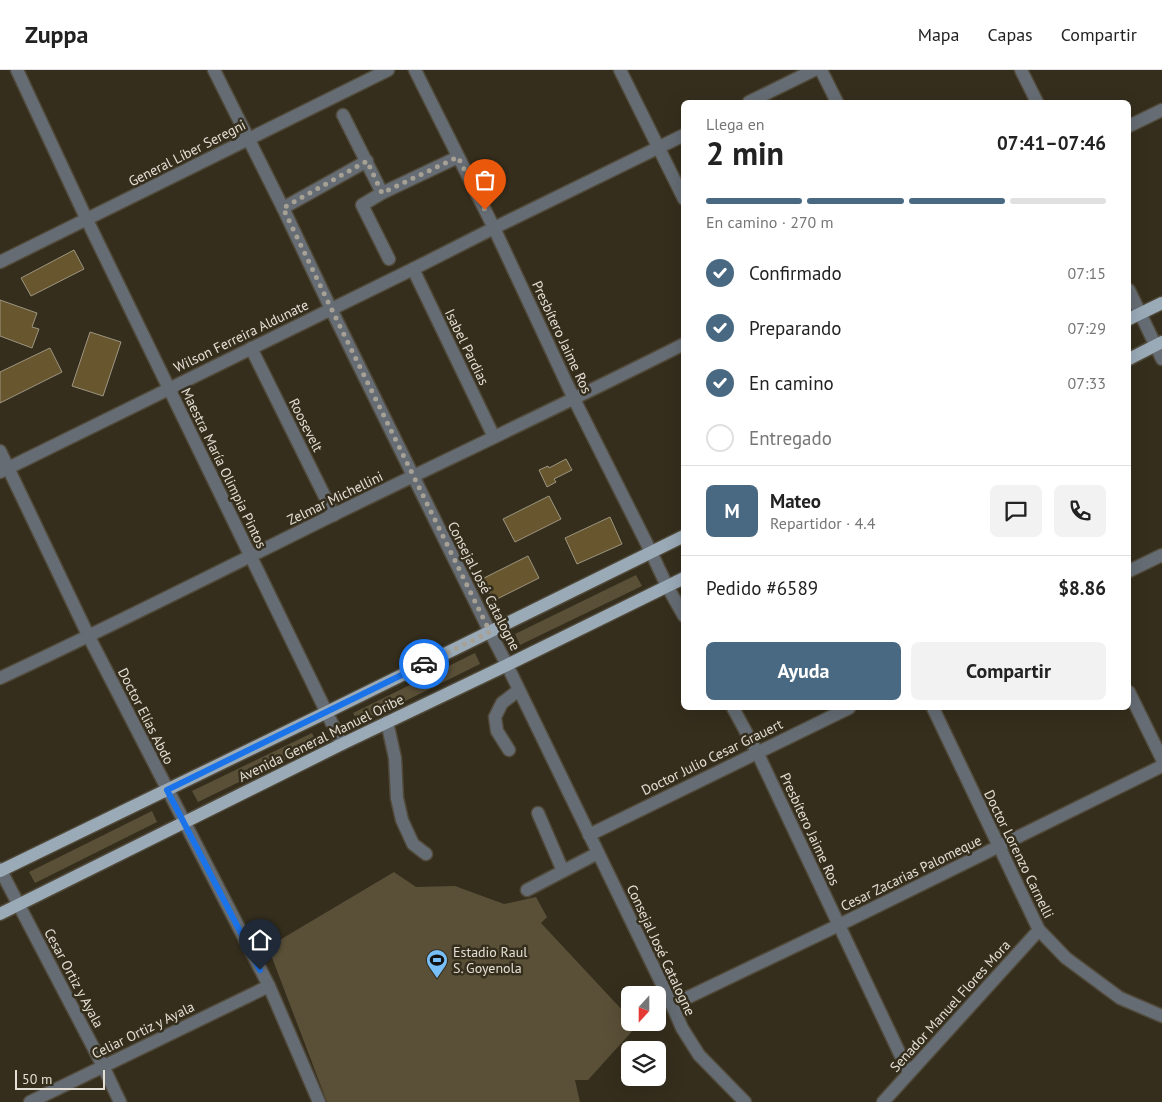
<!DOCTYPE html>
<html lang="es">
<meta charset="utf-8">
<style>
:root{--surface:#fff;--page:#f2f2f2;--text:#222;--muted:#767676;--line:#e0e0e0;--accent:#496982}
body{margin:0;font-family:"PT Sans",sans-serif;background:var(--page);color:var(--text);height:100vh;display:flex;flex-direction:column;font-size:19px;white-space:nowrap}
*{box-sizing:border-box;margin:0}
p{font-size:16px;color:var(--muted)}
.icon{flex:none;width:28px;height:28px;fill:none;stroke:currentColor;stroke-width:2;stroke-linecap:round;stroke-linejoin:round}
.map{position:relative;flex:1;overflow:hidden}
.side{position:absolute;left:681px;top:30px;width:450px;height:610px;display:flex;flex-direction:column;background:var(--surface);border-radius:8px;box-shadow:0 5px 20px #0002}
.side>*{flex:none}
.needle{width:32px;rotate:201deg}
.buttons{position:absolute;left:621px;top:916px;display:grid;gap:10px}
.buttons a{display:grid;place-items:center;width:45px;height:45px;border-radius:8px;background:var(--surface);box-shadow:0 5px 20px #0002;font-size:25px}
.scale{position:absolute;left:15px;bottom:12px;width:90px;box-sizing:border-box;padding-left:5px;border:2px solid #e3dfd4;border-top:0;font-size:14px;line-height:18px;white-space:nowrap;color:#e3dfd4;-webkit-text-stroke:4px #352e1d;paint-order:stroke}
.pin{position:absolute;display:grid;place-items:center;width:42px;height:42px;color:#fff;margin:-51px -21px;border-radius:50% 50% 50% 0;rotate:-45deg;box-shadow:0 0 5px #0007}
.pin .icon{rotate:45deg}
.courier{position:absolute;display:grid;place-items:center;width:50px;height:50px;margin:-25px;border:4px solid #1a73e8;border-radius:50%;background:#fff;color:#222;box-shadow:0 1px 6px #0007}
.head em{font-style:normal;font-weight:700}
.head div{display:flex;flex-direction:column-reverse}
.head{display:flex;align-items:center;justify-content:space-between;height:85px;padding:0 25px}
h1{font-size:32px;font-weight:700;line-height:38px}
.bar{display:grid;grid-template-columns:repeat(4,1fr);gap:8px 5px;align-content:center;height:60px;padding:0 25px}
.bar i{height:6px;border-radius:4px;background:var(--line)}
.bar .on{background:var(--accent)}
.bar p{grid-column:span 4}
.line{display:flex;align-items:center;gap:12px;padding:0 25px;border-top:1px solid var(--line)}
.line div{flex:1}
.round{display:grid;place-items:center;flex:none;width:52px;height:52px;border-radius:8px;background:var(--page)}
ol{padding:0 25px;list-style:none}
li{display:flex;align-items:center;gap:15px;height:55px}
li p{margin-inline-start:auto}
li .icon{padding:5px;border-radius:50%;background:var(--accent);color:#fff;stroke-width:4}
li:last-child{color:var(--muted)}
li i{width:28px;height:28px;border:2px solid var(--line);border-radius:50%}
.button{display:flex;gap:10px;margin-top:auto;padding:10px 25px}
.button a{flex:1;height:58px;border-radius:8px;background:var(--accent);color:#fff;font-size:20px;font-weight:700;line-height:58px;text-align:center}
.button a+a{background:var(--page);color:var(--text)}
header{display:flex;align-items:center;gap:30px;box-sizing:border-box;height:70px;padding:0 25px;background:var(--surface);border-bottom:1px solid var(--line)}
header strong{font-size:24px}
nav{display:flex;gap:28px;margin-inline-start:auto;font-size:18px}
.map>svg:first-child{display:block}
.green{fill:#5a5038}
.building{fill:#68572e;stroke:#9d9581}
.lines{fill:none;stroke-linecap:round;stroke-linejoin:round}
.minor-casing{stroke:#514a3a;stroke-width:15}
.major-casing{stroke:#514a3a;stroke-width:15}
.minor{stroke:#656c73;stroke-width:12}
.major{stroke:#9aaab7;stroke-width:12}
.done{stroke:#a6a194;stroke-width:5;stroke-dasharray:0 9}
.route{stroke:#1a73e8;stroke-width:6}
.labels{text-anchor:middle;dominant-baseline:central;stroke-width:5;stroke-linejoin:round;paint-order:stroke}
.street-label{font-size:14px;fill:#e3dfd4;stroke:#352e1d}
.poi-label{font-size:14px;fill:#e3dfd4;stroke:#352e1d;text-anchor:start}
</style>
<header>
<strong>Zuppa</strong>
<nav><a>Mapa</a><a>Capas</a><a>Compartir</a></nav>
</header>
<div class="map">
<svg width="1162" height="1032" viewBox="0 0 1162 1032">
<rect width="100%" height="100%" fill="#352e1d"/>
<!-- green -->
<g class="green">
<path d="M636,505L642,516L520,575L515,564Z"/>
<path d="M475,583L480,594L359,654L353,643Z"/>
<path d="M312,663L317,674L198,732L192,721Z"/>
<path d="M152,741L157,752L35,813L29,802Z"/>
<path d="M394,802L416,817L455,816L504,834L536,827L547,847L541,853L624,942L630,941V952L634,953L635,958L588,1010H575L580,1032H327L268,877Z"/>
</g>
<!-- building -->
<g class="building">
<path d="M74,180L84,199L31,226L21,208Z"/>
<path d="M0,230L37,243L32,257L39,259L32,278L0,266Z"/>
<path d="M90,262L121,272L103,326L72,316Z"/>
<path d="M50,278L62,302L0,333V302Z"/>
<path d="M566,389L572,400L554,409L556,412L547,417L539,400L548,396L549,398Z"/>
<path d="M549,426L561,449L515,472L503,449Z"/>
<path d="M610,447L622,474L577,494L565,468Z"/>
<path d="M528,486L539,508L493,531L482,509Z"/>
</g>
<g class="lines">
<!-- minor casing -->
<g class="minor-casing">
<g id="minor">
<path d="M17,0L87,150L342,674"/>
<path d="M214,0L283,138L331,239L490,562L507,595L672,935L682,958L699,985L745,1032"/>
<path d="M415,0L494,158L574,329L651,482L667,516L684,546"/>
<path d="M620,0L684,129"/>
<path d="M821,0L837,32"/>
<path d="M1021,0L1037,32"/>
<path d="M749,32L814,0"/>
<path d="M343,45L382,123"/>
<path d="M1129,56L1162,40"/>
<path d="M283,138L367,91"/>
<path d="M389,189L362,135L382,123L458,87"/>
<path d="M0,192L388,0"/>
<path d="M413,199L494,367"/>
<path d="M1129,220L1162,289"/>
<path d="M251,278L334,445"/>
<path d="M0,381L89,567L269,916L319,1032"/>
<path d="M0,402L413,199L494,158L684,65"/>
<path d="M1129,501L1162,485"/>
<path d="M0,608C112,556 222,500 333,445C450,388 567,333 684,274"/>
<path d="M1129,622L1162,689"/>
<path d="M733,638L757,682L909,1003"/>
<path d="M933,638L1039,860L1066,888L1120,928L1162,946"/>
<path d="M387,652L395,688L397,728L402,750L413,774L426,784"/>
<path d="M509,680L497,661L495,647L502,633L519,620"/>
<path d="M538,743L563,801"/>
<path d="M589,765L849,638"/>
<path d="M0,799L103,996L120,1032"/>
<path d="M527,820L598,783"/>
<path d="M672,935L839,855L1162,696"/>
<path d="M30,1032L269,916"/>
<path d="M883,1032L1039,860"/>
</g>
</g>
<!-- major casing -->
<g class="major-casing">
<g id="major">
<path d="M1129,249L1162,233"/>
<path d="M1129,289L1162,272"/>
<path d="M0,801L327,642L684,466"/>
<path d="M0,844L342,674L507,595L684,508"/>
</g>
</g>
<!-- minor -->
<use href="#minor" class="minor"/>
<!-- major -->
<use href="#major" class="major"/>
</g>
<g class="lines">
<!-- done -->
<path class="done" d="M424,594L490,562L331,238L283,138L367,91L382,123L458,87L485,140"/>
<!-- route -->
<path class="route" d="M260,900L167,720L424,594"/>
</g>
<!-- icons -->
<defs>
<g id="stadium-pin" transform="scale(1.125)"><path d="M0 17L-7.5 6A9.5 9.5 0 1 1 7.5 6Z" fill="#78bff7" stroke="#352e1d"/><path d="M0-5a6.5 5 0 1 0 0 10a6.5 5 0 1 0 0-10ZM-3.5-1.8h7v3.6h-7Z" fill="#111"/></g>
</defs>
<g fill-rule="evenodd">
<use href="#stadium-pin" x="437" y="890"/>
</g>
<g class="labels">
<!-- street labels -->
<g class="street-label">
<text transform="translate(187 83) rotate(-27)">General Líber Seregni</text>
<text transform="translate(241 266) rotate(-26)">Wilson Ferreira Aldunate</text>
<text transform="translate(562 267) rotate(65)">Presbítero Jaime Ros</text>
<text transform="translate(467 277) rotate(64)">Isabel Pardias</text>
<text transform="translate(306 355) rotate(63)">Roosevelt</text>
<text transform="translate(224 398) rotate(64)">Maestra María Olimpia Pintos</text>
<text transform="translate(335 428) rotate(-26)">Zelmar Michellini</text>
<text transform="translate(484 516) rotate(63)">Consejal José Catalogne</text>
<text transform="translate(146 646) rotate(63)">Doctor Elías Abdo</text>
<text transform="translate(321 668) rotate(-26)">Avenida General Manuel Oribe</text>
<text transform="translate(712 687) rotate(-26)">Doctor Julio Cesar Grauert</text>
<text transform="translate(810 759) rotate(65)">Presbítero Jaime Ros</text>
<text transform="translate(1019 784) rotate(64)">Doctor Lorenzo Carnelli</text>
<text transform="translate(911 803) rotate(-26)">Cesar Zacarias Palomeque</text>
<text transform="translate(661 880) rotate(65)">Consejal José Catalogne</text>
<text transform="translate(74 908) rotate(62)">Cesar Ortiz y Ayala</text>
<text transform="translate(950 936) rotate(-48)">Senador Manuel Flores Mora</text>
<text transform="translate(143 960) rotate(-26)">Celiar Ortiz y Ayala</text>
</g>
<!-- poi labels -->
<g class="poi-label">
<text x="453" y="882">Estadio Raul<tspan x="453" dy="16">S. Goyenola</tspan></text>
</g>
</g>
</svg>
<div class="buttons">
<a><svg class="needle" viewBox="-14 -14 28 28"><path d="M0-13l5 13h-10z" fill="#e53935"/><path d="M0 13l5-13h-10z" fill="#767676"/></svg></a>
<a><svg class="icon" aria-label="layers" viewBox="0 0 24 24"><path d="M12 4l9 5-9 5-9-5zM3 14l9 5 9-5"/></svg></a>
</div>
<div class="scale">50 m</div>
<div class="pin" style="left:485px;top:140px;background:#ea580c"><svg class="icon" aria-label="bag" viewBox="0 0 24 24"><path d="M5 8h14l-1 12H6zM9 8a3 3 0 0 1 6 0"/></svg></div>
<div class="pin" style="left:260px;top:900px;background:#1f2937"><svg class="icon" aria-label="home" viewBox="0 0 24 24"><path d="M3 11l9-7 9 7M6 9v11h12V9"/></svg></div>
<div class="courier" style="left:424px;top:594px"><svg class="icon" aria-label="car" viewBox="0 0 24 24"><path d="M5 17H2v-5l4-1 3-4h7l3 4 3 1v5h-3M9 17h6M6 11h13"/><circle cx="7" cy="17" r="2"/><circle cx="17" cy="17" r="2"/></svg></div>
<section class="side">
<div class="head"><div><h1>2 min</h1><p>Llega en</p></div><em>07:41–07:46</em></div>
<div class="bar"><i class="on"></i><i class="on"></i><i class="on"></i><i></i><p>En camino · 270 m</p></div>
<ol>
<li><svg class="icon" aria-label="check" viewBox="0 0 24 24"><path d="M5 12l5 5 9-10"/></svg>Confirmado<p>07:15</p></li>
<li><svg class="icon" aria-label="check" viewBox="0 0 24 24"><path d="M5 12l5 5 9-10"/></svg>Preparando<p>07:29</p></li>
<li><svg class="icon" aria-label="check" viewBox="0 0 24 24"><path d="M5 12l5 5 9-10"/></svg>En camino<p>07:33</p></li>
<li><i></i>Entregado</li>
</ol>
<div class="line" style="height:90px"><b class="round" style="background:var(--accent);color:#fff">M</b><div><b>Mateo</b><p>Repartidor · 4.4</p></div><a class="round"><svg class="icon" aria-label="chat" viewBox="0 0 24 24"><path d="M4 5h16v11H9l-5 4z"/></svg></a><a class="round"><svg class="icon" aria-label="phone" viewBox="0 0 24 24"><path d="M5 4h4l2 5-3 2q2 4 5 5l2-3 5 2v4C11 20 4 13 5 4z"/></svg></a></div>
<div class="line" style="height:65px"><div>Pedido #6589</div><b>$8.86</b></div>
<div class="button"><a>Ayuda</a><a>Compartir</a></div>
</section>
</div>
